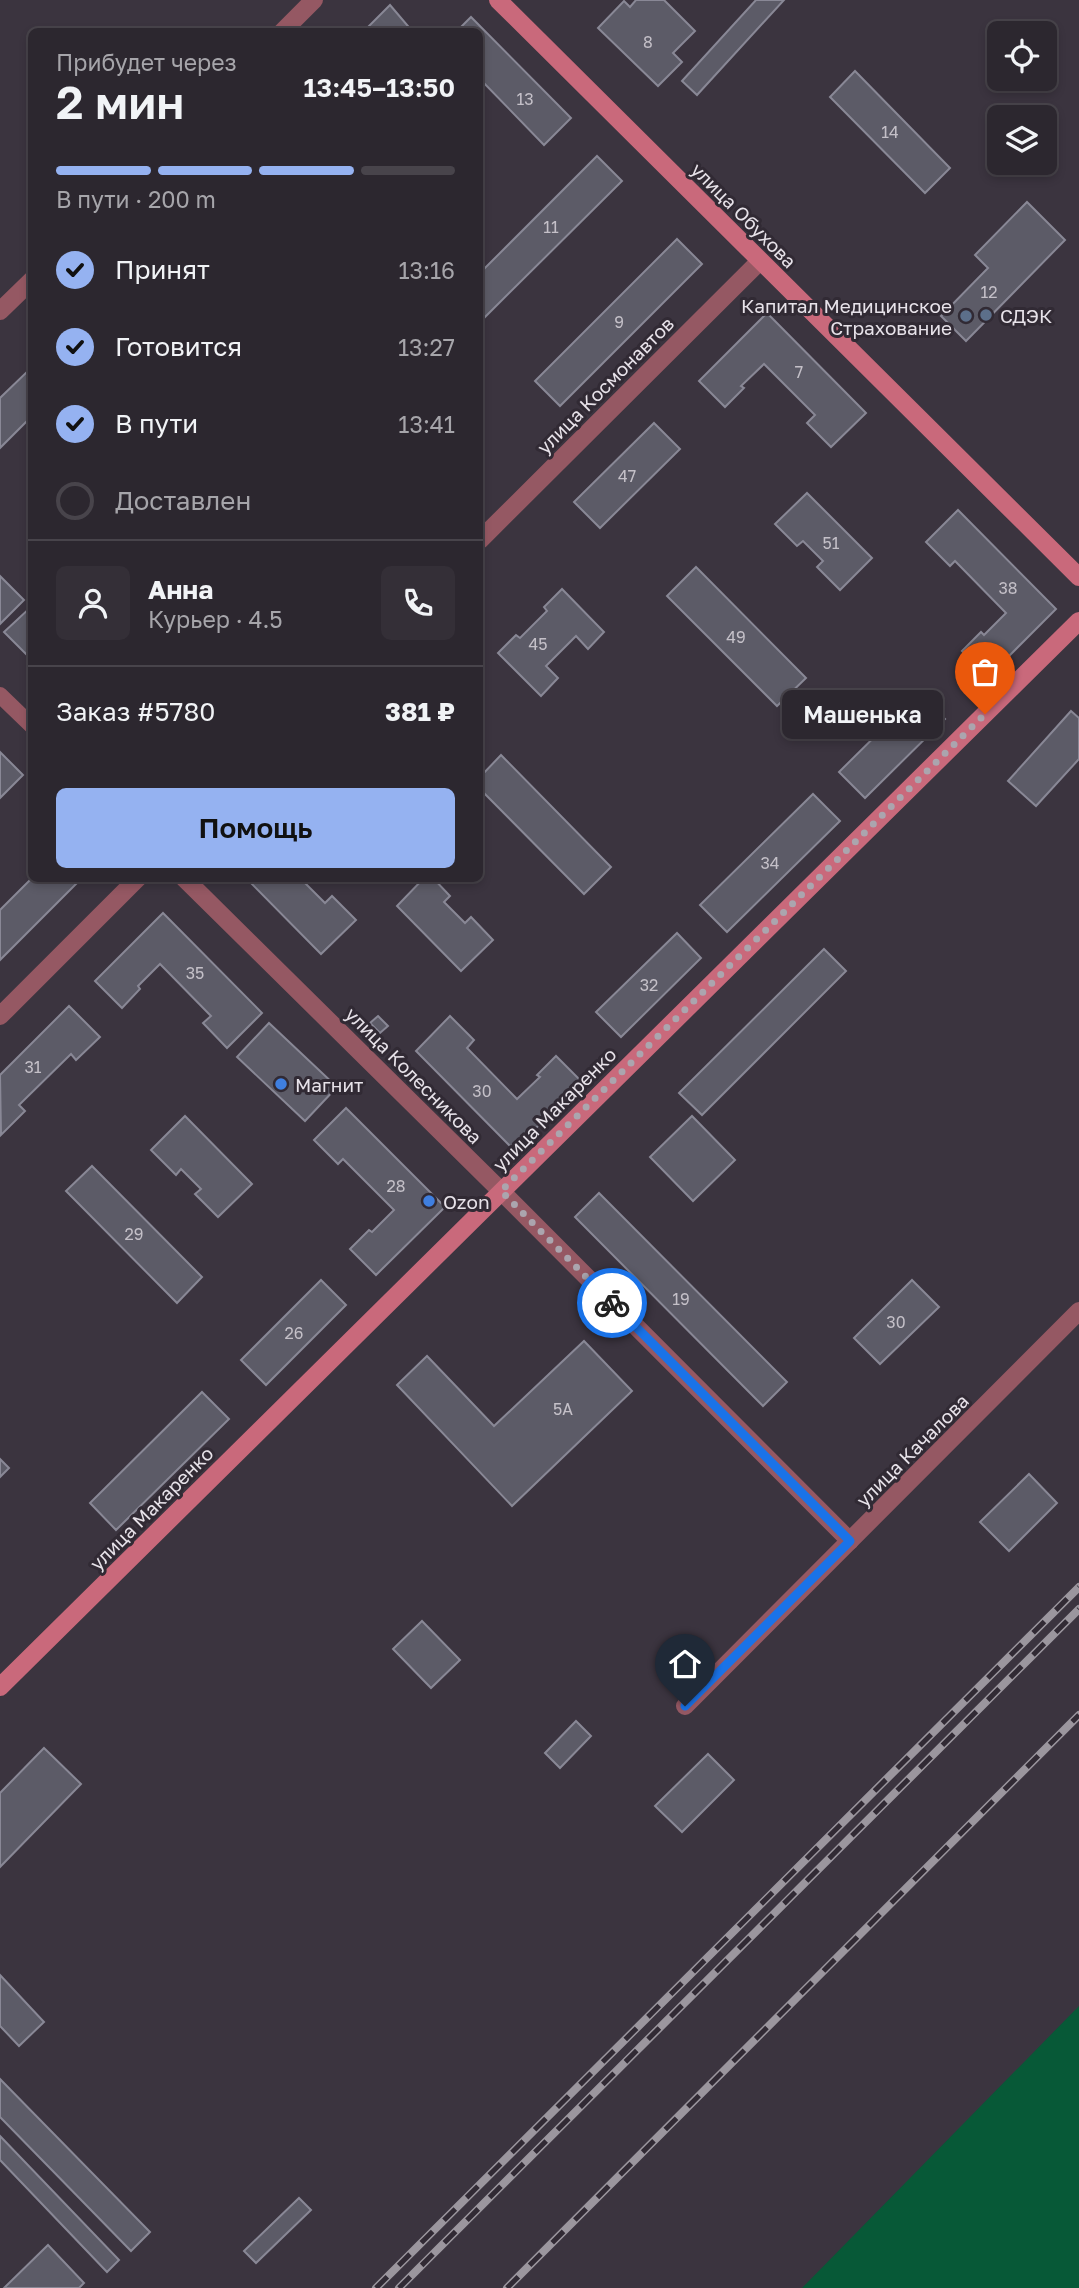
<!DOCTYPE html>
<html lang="ru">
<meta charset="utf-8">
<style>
:root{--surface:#2c272f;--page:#342f37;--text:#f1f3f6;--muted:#a6a5aa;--line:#48444b;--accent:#95b2f1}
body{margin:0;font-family:"Golos Text",sans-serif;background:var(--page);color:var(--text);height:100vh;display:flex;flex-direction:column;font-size:26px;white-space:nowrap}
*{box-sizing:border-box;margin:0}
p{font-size:23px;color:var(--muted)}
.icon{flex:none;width:38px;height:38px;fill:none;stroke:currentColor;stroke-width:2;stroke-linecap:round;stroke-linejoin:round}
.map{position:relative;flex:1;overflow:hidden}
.sheet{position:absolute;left:28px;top:28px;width:455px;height:854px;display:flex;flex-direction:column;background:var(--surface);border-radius:10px;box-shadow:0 4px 10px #0003,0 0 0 2px var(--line)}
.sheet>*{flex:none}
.tools{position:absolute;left:987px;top:21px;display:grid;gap:14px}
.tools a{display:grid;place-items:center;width:70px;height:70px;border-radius:10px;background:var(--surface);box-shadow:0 4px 10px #0003,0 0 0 2px var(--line);font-size:35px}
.pin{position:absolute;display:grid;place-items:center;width:60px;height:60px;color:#fff;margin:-72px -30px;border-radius:50% 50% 50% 0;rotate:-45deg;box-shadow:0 0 7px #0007}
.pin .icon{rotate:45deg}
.courier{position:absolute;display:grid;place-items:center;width:70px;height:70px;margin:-35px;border:5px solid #1a73e8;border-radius:50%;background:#fff;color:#222;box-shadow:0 2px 9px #0007}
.bubble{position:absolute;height:49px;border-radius:10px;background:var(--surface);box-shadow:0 4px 10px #0003,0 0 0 2px var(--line);font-size:23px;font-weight:600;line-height:49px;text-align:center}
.overview em{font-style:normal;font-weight:600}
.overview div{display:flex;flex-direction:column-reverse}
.overview{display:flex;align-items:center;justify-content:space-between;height:119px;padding:0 28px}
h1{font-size:46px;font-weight:600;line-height:52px}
.bar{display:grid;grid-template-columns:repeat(4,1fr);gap:10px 7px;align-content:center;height:84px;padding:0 28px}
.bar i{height:9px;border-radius:5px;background:var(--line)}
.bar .selected{background:var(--accent)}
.bar p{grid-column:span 4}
.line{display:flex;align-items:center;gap:18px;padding:0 28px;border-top:2px solid var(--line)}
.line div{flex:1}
.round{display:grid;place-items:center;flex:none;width:74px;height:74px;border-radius:10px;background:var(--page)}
ol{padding:0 28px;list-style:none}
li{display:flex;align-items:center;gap:21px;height:77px}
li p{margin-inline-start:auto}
li .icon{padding:7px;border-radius:50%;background:var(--accent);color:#111;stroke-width:4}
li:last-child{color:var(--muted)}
li i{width:38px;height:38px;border:4px solid var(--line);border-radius:50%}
.primary-button{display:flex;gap:14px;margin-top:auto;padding:14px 28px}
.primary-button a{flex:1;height:80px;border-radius:10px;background:var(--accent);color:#111;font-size:28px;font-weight:600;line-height:80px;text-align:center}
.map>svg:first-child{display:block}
.green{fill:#075937}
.building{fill:#5c5b67;stroke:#898896;stroke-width:2}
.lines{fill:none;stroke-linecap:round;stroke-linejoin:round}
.pedestrian{stroke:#955863;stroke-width:16}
.minor{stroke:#955863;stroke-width:18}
.tertiary{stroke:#955863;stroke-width:18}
.secondary{stroke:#c9697b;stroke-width:18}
.rail-casing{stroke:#9b969e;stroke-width:8}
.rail{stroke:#312a34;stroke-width:5;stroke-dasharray:16;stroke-linecap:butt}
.done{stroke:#aba5ae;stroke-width:7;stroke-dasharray:0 12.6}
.route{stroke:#1a73e8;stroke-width:9}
.service-dot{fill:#5c6f8a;stroke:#312a34;stroke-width:2.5}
.shop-dot{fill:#3f7fe0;stroke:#312a34;stroke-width:2.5}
.labels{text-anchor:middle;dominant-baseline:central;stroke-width:6;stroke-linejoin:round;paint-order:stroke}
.number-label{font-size:16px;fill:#c4c0c8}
.street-label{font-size:19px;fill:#e7e2e9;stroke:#312a34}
.poi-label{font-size:19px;fill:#e7e2e9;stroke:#312a34;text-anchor:start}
</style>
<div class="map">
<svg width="1079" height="2288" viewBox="0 0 1079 2288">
<rect width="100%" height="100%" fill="#3b343f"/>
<!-- green -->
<path class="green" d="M1079,2006V2288H802Z"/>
<!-- building -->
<g class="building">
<path d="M636,0H664L695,31L673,53L682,62L658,86L598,28L624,1L630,7Z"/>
<path d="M756,0H784L697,95L682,81Z"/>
<path d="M390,5L413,32H363Z"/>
<path d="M471,17L571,118L544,145L480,79V32H456Z"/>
<path d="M855,71L950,168L925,193L830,97Z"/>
<path d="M597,156L622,181L480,322V273Z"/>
<path d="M1027,202L1065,240L966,341L941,316L988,268L975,255Z"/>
<path d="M677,239L702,264L560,406L535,381Z"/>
<path d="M767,313L866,413L831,447L807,423L815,415L764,364L741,386L744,388L725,407L699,381Z"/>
<path d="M32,367V416L0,448V398Z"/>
<path d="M654,423L680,449L600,528L574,502Z"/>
<path d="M807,493L872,558L840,590L817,567L823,561L803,541L797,546L775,524Z"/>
<path d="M958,510L1056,609L988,677L962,651L981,632L984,635L1006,613L955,561L950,566L926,542Z"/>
<path d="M696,567L806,678L777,706L667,596Z"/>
<path d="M0,576L24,600L0,624Z"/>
<path d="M562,589L604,632L588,649L576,636L546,666L558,678L541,696L498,653L516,635L520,638L547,611L544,607Z"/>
<path d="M32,606V657L30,658L4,632Z"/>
<path d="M919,693L945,719L865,798L839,772Z"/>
<path d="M1071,711L1079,718V759L1036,806L1008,781Z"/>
<path d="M0,752L23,775L0,798Z"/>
<path d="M501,755L611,867L584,894L480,789V777Z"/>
<path d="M813,794L840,821L727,932L700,905Z"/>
<path d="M32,878H82L0,960V910Z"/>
<path d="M246,878H300L325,903L332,896L356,920L321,954Z"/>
<path d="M424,878H433L450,896L444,902L465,923L471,917L493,940L461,971L397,906Z"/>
<path d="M163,913L262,1013L227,1048L203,1023L211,1016L160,964L138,986L140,989L122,1008L95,981Z"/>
<path d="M677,933L701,958L621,1037L596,1012Z"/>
<path d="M824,949L846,971L702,1115L679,1093Z"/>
<path d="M69,1006L100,1037L76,1060L71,1054L19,1105L25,1111L1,1135L0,1075Z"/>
<path d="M378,1016L388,1026L380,1033L370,1023Z"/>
<path d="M450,1016L474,1040L467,1048L517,1099L540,1077L537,1075L556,1056L582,1082L514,1150L416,1051Z"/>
<path d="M269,1023L337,1087L305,1121L237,1057Z"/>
<path d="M346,1108L445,1207L376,1275L350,1249L369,1230L372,1232L394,1210L343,1159L338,1164L314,1140Z"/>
<path d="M185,1116L252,1184L218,1217L195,1194L201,1189L181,1169L176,1175L151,1150Z"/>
<path d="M692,1116L735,1160L693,1201L650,1157Z"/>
<path d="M92,1166L202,1277L177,1303L66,1191Z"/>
<path d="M599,1193L787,1382L763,1406L575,1217Z"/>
<path d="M321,1280L346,1305L266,1385L241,1360Z"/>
<path d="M912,1280L939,1307L880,1364L854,1338Z"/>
<path d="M584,1341L632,1391L512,1506L397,1385L427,1356L494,1426Z"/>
<path d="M202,1392L229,1419L116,1530L90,1503Z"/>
<path d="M0,1459L9,1468L0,1477Z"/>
<path d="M1029,1474L1057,1503L1009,1551L980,1522Z"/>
<path d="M422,1621L460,1660L431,1688L393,1649Z"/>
<path d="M576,1721L591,1736L560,1768L545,1753Z"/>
<path d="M44,1748L81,1784L0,1867V1793Z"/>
<path d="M708,1754L734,1780L682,1832L655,1806Z"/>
<path d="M0,1975L44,2022L19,2046L0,2026Z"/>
<path d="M0,2079L150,2232L131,2251L0,2117Z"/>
<path d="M0,2136L119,2260L107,2272L0,2160Z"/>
<path d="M299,2198L311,2210L256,2263L244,2251Z"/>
<path d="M48,2245L84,2283L79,2288H4Z"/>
</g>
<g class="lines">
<!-- pedestrian -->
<path class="pedestrian" d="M0,695L32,726"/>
<!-- minor -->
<g class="minor">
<path d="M184,878L501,1191L850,1541"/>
<path d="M685,1706L1079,1311"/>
</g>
<!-- tertiary -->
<g class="tertiary">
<path d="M282,32L314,0"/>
<path d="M0,311L32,280"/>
<path d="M480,540L760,261"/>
<path d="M0,1016L138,878"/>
</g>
<!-- secondary -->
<g class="secondary">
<path d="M498,0L1079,577"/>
<path d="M0,1687L1079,621"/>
</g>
<!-- rail casing -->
<g class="rail-casing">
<g id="rail">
<path d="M376,2288L1079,1587"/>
<path d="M399,2288L1079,1609"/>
<path d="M507,2288L1079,1715"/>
</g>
</g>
<!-- rail -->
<use href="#rail" class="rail"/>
</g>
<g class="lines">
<!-- done -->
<path class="done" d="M612,1303L501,1191L985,714"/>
<!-- route -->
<path class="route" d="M612,1303L850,1541L685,1706"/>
</g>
<!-- markers -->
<g class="service-dot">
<circle cx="986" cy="315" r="7"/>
<circle cx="966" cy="316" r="7"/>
</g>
<g class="shop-dot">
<circle cx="281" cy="1084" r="7"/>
<circle cx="429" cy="1201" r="7"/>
</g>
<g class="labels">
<!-- number labels -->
<g class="number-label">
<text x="648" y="42">8</text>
<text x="525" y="99">13</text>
<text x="890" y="132">14</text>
<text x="551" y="227">11</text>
<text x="989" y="292">12</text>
<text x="619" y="322">9</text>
<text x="799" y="372">7</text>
<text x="627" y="476">47</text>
<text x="831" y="543">51</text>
<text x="1008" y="588">38</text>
<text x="736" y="637">49</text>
<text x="538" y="644">45</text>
<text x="770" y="863">34</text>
<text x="195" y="973">35</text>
<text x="649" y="985">32</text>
<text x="33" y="1067">31</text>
<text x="482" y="1091">30</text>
<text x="396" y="1186">28</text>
<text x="134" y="1234">29</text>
<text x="681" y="1299">19</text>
<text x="896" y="1322">30</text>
<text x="294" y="1333">26</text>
<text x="563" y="1409">5А</text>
</g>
<!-- street labels -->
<g class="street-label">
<text transform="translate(744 215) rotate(45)">улица Обухова</text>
<text transform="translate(605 385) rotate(-45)">улица Космонавтов</text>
<text transform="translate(414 1075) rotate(45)">улица Колесникова</text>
<text transform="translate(554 1109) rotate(-45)">улица Макаренко</text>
<text transform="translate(912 1450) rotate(-45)">улица Качалова</text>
<text transform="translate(151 1508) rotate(-45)">улица Макаренко</text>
</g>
<!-- poi labels -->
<g class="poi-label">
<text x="952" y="305" text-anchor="end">Капитал Медицинское<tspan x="952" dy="22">Страхование</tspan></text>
<text x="1000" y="315">СДЭК</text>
<text x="295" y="1084">Магнит</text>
<text x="443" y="1201">Ozon</text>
</g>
</g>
</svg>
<div class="tools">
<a><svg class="icon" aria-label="locate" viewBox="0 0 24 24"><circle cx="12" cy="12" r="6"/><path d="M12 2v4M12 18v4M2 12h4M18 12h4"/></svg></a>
<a><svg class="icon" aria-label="layers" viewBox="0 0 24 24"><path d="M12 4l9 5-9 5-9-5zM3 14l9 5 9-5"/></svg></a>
</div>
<div class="pin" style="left:985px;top:714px;background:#ea580c"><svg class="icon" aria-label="bag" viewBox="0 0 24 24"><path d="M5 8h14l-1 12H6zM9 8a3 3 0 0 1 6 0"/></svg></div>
<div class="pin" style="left:685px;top:1706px;background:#1f2937"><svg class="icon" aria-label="home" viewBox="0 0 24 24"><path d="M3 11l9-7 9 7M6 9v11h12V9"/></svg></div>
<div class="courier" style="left:612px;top:1303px"><svg class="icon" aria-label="bike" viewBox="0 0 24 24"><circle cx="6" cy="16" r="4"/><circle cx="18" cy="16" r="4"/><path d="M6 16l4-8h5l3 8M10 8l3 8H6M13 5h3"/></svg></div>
<div class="bubble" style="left:782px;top:690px;width:161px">Машенька</div>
<section class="sheet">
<div class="overview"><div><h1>2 мин</h1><p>Прибудет через</p></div><em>13:45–13:50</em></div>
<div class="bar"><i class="selected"></i><i class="selected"></i><i class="selected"></i><i></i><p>В пути · 200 m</p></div>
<ol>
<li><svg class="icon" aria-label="check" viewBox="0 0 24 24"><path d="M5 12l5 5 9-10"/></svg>Принят<p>13:16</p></li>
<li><svg class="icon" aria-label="check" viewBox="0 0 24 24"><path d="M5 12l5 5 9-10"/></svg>Готовится<p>13:27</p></li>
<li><svg class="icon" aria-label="check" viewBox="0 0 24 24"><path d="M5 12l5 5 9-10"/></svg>В пути<p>13:41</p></li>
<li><i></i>Доставлен</li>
</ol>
<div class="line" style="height:126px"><a class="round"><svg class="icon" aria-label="person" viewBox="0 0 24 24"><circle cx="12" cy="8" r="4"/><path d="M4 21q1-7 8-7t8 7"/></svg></a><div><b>Анна</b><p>Курьер · 4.5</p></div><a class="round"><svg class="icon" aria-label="phone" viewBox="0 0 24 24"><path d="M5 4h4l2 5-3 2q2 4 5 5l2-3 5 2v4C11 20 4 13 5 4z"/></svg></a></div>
<div class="line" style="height:91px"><div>Заказ #5780</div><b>381 ₽</b></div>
<div class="primary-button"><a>Помощь</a></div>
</section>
</div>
